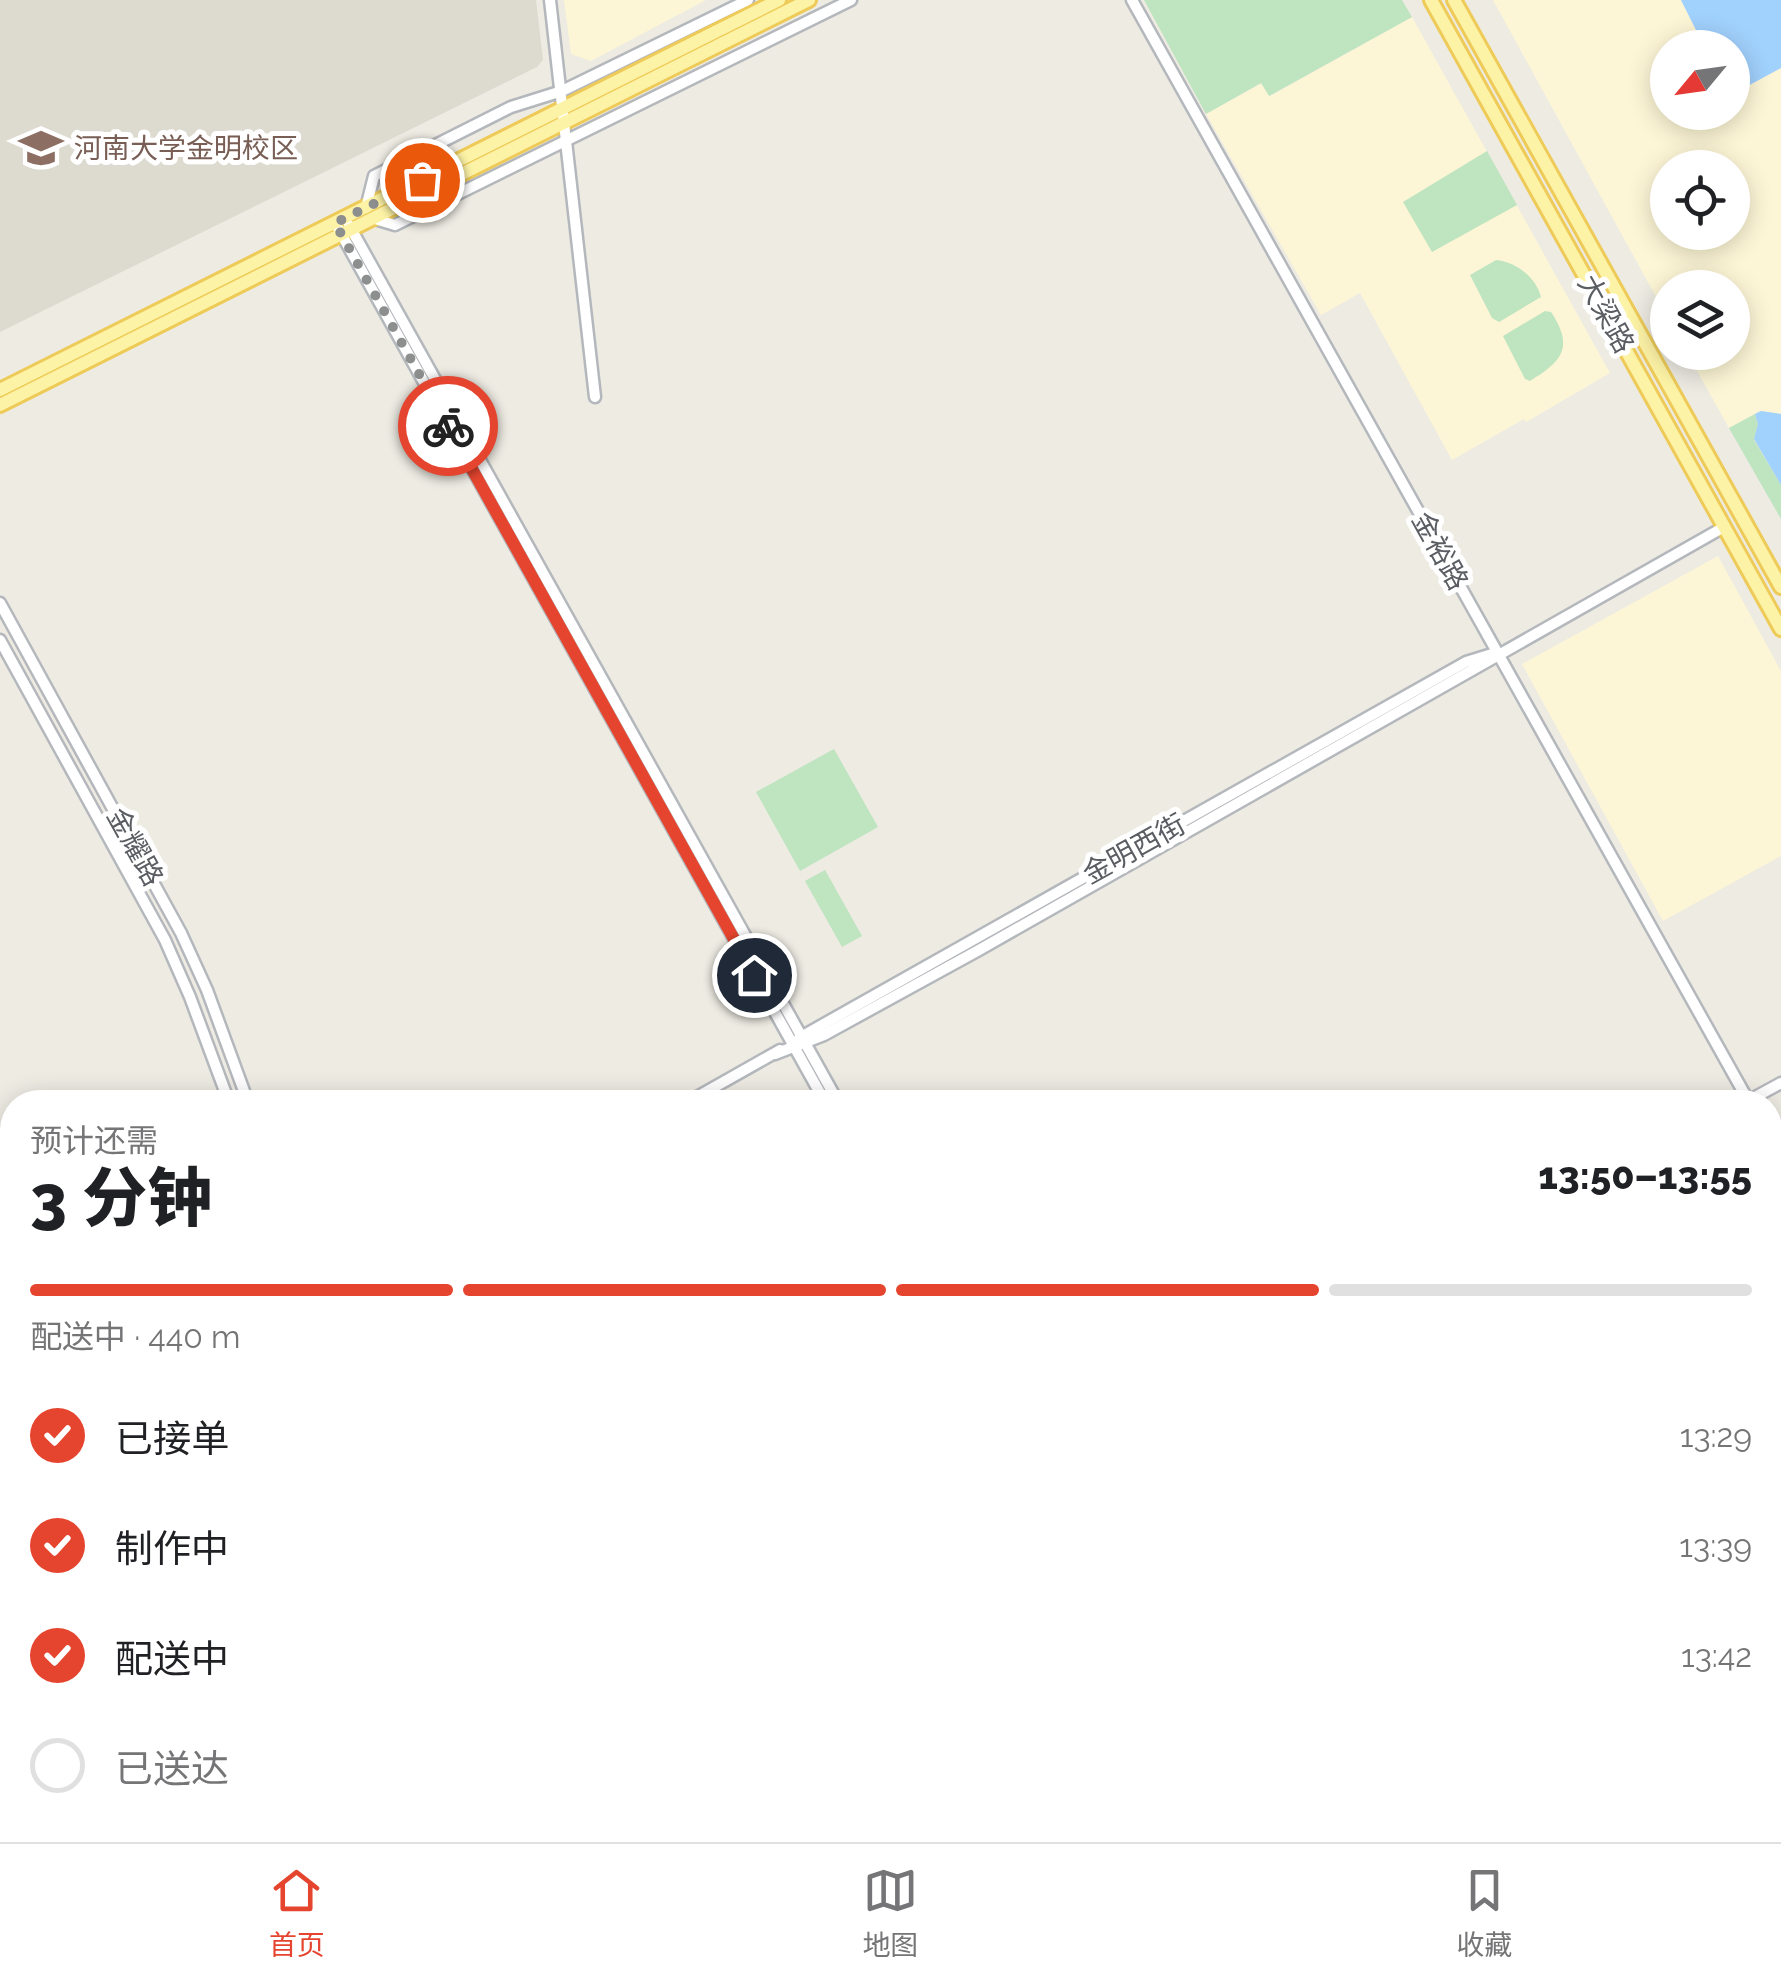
<!DOCTYPE html>
<html lang="zh">
<meta charset="utf-8">
<style>
:root{--surface:#fff;--page:#f6f6f6;--text:#202124;--muted:#757577;--line:#e0e0e0;--accent:#e5452f}
body{margin:0;font-family:Raleway,"Noto Sans SC",sans-serif;background:var(--page);color:var(--text);height:100vh;display:flex;flex-direction:column;font-size:38px;white-space:nowrap}
*{box-sizing:border-box;margin:0}
p{font-size:32px;color:var(--muted)}
.icon{flex:none;width:55px;height:55px;fill:none;stroke:currentColor;stroke-width:2;stroke-linecap:round;stroke-linejoin:round}
.map{position:relative;flex:1;overflow:hidden}
.sheet{position:absolute;left:0px;top:1090px;width:1782px;height:752px;display:flex;flex-direction:column;background:var(--surface);border-radius:40px 40px 0 0;box-shadow:0 5px 25px #0003}
.sheet>*{flex:none}
.needle{width:65px;rotate:241deg}
.tools{position:absolute;left:1650px;top:30px;display:grid;gap:20px}
.tools a{display:grid;place-items:center;width:100px;height:100px;border-radius:50%;background:var(--surface);box-shadow:0 5px 25px #0003;font-size:50px}
.pin{position:absolute;display:grid;place-items:center;width:85px;height:85px;color:#fff;margin:-42px;border:5px solid #fff;border-radius:50%;box-shadow:0 2px 10px #0007}
.courier{position:absolute;display:grid;place-items:center;width:100px;height:100px;margin:-50px;border:8px solid #e5452f;border-radius:50%;background:#fff;color:#222;box-shadow:0 2px 12px #0007}
.headline em{font-style:normal;font-weight:800}
.headline div{display:flex;flex-direction:column-reverse}
.headline{display:flex;align-items:center;justify-content:space-between;height:170px;padding:0 30px}
h1{font-size:65px;font-weight:800;line-height:75px}
.bar{display:grid;grid-template-columns:repeat(4,1fr);gap:15px 10px;align-content:center;height:120px;padding:0 30px}
.bar i{height:12px;border-radius:8px;background:var(--line)}
.bar .selected{background:var(--accent)}
.bar p{grid-column:span 4}
ol{padding:0 30px;list-style:none}
li{display:flex;align-items:center;gap:30px;height:110px}
li p{margin-inline-start:auto}
li .icon{padding:10px;border-radius:50%;background:var(--accent);color:#fff;stroke-width:4}
li:last-child{color:var(--muted)}
li i{width:55px;height:55px;border:5px solid var(--line);border-radius:50%}
.tab-bar{display:flex;justify-content:space-around;align-items:center;height:140px;border-top:2px solid var(--line);background:var(--surface);font-size:28px;color:var(--muted)}
.tab-bar a{display:grid;justify-items:center;gap:5px}
.tab-bar .selected{color:var(--accent)}
.map>svg:first-child{display:block}
.commercial{fill:#fdf6d6;fill-rule:evenodd}
.education{fill:#dddad0}
.green{fill:#bee4c0}
.water{fill:#a1d1fd}
.lines{fill:none;stroke-linecap:round;stroke-linejoin:round}
.minor-casing{stroke:#b4b7bc;stroke-width:15}
.major-casing{stroke:#eecb59;stroke-width:18}
.minor{stroke:#fff;stroke-width:10}
.major{stroke:#fdf3a6;stroke-width:12}
.done{stroke:#8d8f8f;stroke-width:10;stroke-dasharray:0 18}
.route{stroke:#e5452f;stroke-width:12}
.labels{text-anchor:middle;dominant-baseline:central;stroke-width:10;stroke-linejoin:round;paint-order:stroke}
.education-label{font-size:28px;fill:#785e54;stroke:#fff;text-anchor:start}
.street-label{font-size:28px;fill:#5a5d62;stroke:#fff}
</style>
<div class="map">
<svg width="1781" height="1842" viewBox="0 0 1781 1842">
<rect width="100%" height="100%" fill="#edebe2"/>
<!-- commercial -->
<g class="commercial">
<path d="M564,0H706L591,61L571,54Z"/>
<path d="M1493,0H1681L1700,38L1724,47L1668,48V112H1732L1733,81L1744,88L1781,68V414L1760,411L1729,428L1687,353L1732,352V288H1668L1667,317ZM1668,168H1732V232H1668Z"/>
<path d="M1412,17L1610,373L1526,422L1524,419L1452,460L1360,293L1321,315L1206,114L1262,83L1270,96Z"/>
<path d="M1718,556L1781,671V856L1663,921L1522,664Z"/>
<path d="M892,1830H982L986,1842H896Z"/>
</g>
<!-- education -->
<path class="education" d="M0,0H536L543,60L537,67L0,332Z"/>
<!-- green -->
<g class="green">
<path d="M1144,0H1402L1412,17L1269,96L1261,83L1206,114Z"/>
<path d="M1487,151L1517,205L1432,252L1403,202Z"/>
<path d="M1496,260C1516,262 1536,277 1541,297L1499,322L1492,318L1470,275Z"/>
<path d="M1545,311L1551,312C1575,348 1561,362 1530,381L1525,379L1503,336Z"/>
<path d="M1755,414L1758,424L1754,440L1781,485V519L1729,428Z"/>
<path d="M834,749L878,827L800,871L756,792Z"/>
<path d="M825,870L862,936L842,947L805,881Z"/>
</g>
<!-- water -->
<g class="water">
<path d="M1681,0H1781V68L1744,88L1733,81L1732,48L1700,38Z"/>
<path d="M1761,411L1781,414V485L1754,439L1758,424L1755,414Z"/>
</g>
<g class="lines">
<!-- minor casing -->
<g class="minor-casing">
<g id="minor">
<path d="M550,0L595,397"/>
<path d="M1132,0L1749,1102"/>
<path d="M366,208L374,176L511,107L562,91L748,0"/>
<path d="M375,219L395,225L851,0"/>
<path d="M349,225L838,1102"/>
<path d="M338,228L825,1102"/>
<path d="M0,603L181,933L207,990L248,1102"/>
<path d="M0,640L165,940L190,997L229,1102"/>
<path d="M799,1038L1466,662L1492,654"/>
<path d="M775,1054L824,1035L979,950L1724,527"/>
<path d="M1748,1101L1781,1083"/>
<path d="M688,1102L780,1050"/>
<path d="M1770,1141L1781,1161"/>
<path d="M1770,1321L1781,1315"/>
<path d="M1770,1362L1781,1356"/>
<path d="M474,1830L476,1842"/>
<path d="M492,1830L494,1842"/>
<path d="M743,1842L779,1830"/>
</g>
</g>
<!-- major casing -->
<g class="major-casing">
<g id="major">
<path d="M1431,0L1781,629"/>
<path d="M1454,0L1781,587"/>
<path d="M0,390L779,0"/>
<path d="M0,405L809,0"/>
<path d="M1770,1337L1781,1331"/>
<path d="M1770,1348L1781,1342"/>
<path d="M570,1842L642,1830"/>
<path d="M665,1842L717,1830"/>
</g>
</g>
<!-- minor -->
<use href="#minor" class="minor"/>
<!-- major -->
<use href="#major" class="major"/>
</g>
<g class="lines">
<!-- done -->
<path class="done" d="M422,180L335,223L448,426"/>
<!-- route -->
<path class="route" d="M448,426L754,975"/>
</g>
<!-- icons -->
<defs>
<g id="university-bare" transform="scale(3.45)"><path d="M0-5L7-2L0 1L-7-2ZM-4 1L0 2.5L4 1V4Q0 6-4 4Z" fill="#8d6e63" stroke="#fff" stroke-width="2.5" paint-order="stroke"/></g>
</defs>
<g fill-rule="evenodd">
<use href="#university-bare" x="41" y="148"/>
</g>
<g class="labels">
<!-- education labels -->
<g class="education-label">
<text x="74" y="148">河南大学金明校区</text>
</g>
<!-- street labels -->
<g class="street-label">
<text transform="translate(1606 314) rotate(61)">大梁路</text>
<text transform="translate(1440 551) rotate(61)">金裕路</text>
<text transform="translate(135 847) rotate(61)">金耀路</text>
<text transform="translate(1134 849) rotate(-29)">金明西街</text>
</g>
</g>
</svg>
<div class="tools">
<a><svg class="needle" viewBox="-14 -14 28 28"><path d="M0-13l5 13h-10z" fill="#e53935"/><path d="M0 13l5-13h-10z" fill="#757577"/></svg></a>
<a><svg class="icon" aria-label="locate" viewBox="0 0 24 24"><circle cx="12" cy="12" r="6"/><path d="M12 2v4M12 18v4M2 12h4M18 12h4"/></svg></a>
<a><svg class="icon" aria-label="layers" viewBox="0 0 24 24"><path d="M12 4l9 5-9 5-9-5zM3 14l9 5 9-5"/></svg></a>
</div>
<div class="pin" style="left:422px;top:180px;background:#ea580c"><svg class="icon" aria-label="bag" viewBox="0 0 24 24"><path d="M5 8h14l-1 12H6zM9 8a3 3 0 0 1 6 0"/></svg></div>
<div class="pin" style="left:754px;top:975px;background:#1f2937"><svg class="icon" aria-label="home" viewBox="0 0 24 24"><path d="M3 11l9-7 9 7M6 9v11h12V9"/></svg></div>
<div class="courier" style="left:448px;top:426px"><svg class="icon" aria-label="bike" viewBox="0 0 24 24"><circle cx="6" cy="16" r="4"/><circle cx="18" cy="16" r="4"/><path d="M6 16l4-8h5l3 8M10 8l3 8H6M13 5h3"/></svg></div>
<section class="sheet">
<div class="headline"><div><h1>3 分钟</h1><p>预计还需</p></div><em>13:50–13:55</em></div>
<div class="bar"><i class="selected"></i><i class="selected"></i><i class="selected"></i><i></i><p>配送中 · 440 m</p></div>
<ol>
<li><svg class="icon" aria-label="check" viewBox="0 0 24 24"><path d="M5 12l5 5 9-10"/></svg>已接单<p>13:29</p></li>
<li><svg class="icon" aria-label="check" viewBox="0 0 24 24"><path d="M5 12l5 5 9-10"/></svg>制作中<p>13:39</p></li>
<li><svg class="icon" aria-label="check" viewBox="0 0 24 24"><path d="M5 12l5 5 9-10"/></svg>配送中<p>13:42</p></li>
<li><i></i>已送达</li>
</ol>
</section>
</div>
<nav class="tab-bar">
<a class="selected"><svg class="icon" aria-label="home" viewBox="0 0 24 24"><path d="M3 11l9-7 9 7M6 9v11h12V9"/></svg>首页</a>
<a><svg class="icon" aria-label="map" viewBox="0 0 24 24"><path d="M3 6l6-2 6 2 6-2v14l-6 2-6-2-6 2zM9 4v14M15 6v14"/></svg>地图</a>
<a><svg class="icon" aria-label="saved" viewBox="0 0 24 24"><path d="M7 4h10v16l-5-4-5 4z"/></svg>收藏</a>
</nav>
